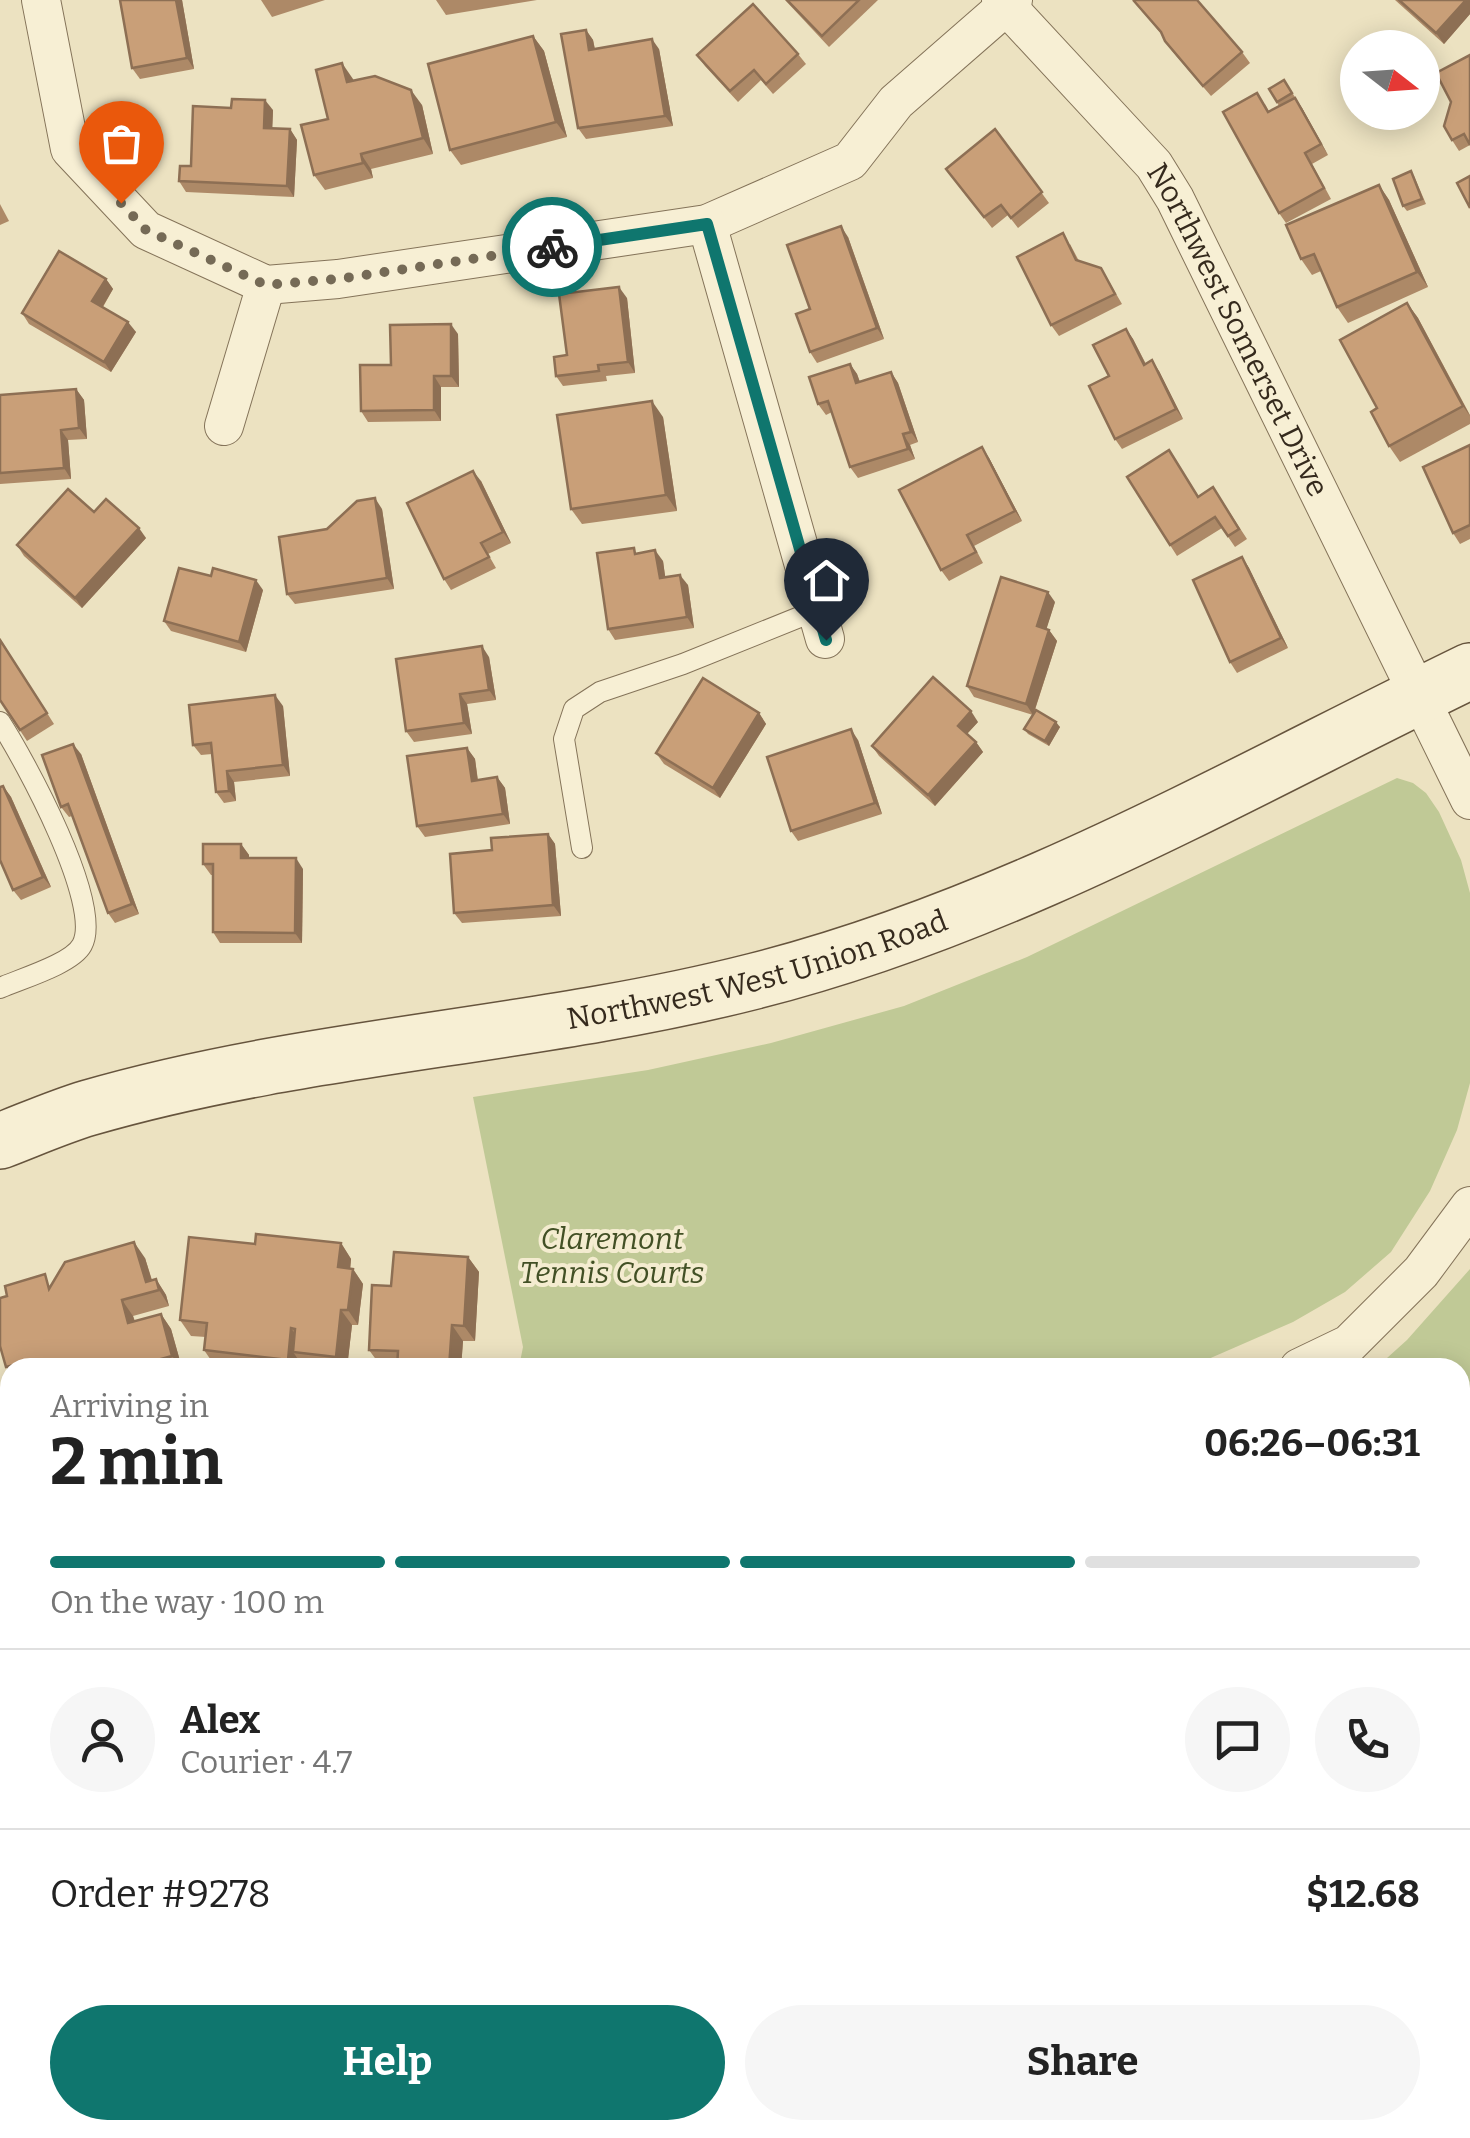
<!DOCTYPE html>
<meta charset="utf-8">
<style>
:root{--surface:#fff;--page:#f6f6f6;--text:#222;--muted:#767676;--line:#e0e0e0;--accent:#0f766e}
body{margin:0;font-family:Bitter,serif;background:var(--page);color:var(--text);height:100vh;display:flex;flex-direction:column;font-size:38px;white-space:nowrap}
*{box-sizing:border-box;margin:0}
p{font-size:32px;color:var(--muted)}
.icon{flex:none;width:55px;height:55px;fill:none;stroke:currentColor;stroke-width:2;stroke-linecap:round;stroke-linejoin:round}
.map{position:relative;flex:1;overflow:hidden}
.sheet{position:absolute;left:0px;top:1358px;width:1470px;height:782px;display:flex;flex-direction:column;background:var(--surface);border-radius:30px 30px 0 0;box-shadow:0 5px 25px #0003}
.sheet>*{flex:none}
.needle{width:65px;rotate:107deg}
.buttons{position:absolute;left:1340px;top:30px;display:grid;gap:20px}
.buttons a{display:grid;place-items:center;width:100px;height:100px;border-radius:50%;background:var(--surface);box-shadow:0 5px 25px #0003;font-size:50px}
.pin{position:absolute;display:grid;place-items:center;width:85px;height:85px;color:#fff;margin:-102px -42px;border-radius:50% 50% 50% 0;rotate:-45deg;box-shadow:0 0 10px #0007}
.pin .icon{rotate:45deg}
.courier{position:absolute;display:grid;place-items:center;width:100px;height:100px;margin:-50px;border:8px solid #0f766e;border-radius:50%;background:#fff;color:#222;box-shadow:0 2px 12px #0007}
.summary em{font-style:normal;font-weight:700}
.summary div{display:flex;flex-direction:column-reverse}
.summary{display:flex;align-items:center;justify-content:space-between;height:170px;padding:0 50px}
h1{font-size:65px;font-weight:700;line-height:75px}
.bar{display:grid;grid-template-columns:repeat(4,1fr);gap:15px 10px;align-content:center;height:120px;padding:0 50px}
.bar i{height:12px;border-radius:8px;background:var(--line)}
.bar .selected{background:var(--accent)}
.bar p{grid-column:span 4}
.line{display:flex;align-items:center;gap:25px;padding:0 50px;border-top:2px solid var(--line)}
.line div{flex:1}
.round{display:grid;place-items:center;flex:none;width:105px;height:105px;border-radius:52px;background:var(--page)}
.action{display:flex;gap:20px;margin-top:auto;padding:20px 50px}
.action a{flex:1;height:115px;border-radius:60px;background:var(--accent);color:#fff;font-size:40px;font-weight:700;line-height:115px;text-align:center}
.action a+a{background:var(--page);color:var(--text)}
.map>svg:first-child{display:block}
.green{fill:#c0c996}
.water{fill:#a4beb8;stroke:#6b8c86;stroke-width:2.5}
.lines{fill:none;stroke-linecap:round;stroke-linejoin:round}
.lane-casing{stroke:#847359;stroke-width:22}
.street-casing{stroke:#847359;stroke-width:40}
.secondary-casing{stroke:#66543d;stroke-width:58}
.path{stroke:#847359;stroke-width:6;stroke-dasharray:8 5;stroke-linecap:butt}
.lane{stroke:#f7efd4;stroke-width:20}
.street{stroke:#f7efd4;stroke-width:38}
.secondary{stroke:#f7efd4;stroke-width:55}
.wall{fill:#ad8967}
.shaded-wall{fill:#8d6f54}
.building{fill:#c99f78;stroke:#8d6f54;stroke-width:2.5}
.done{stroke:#756a56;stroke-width:10;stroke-dasharray:0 18}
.route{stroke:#0f766e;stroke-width:12}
.labels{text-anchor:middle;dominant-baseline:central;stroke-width:8;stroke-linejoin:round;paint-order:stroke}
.street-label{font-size:30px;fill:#352a1d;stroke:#f4ecd0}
.park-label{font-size:30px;font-style:italic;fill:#425025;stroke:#f4ecd0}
</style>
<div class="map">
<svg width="1470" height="2138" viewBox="0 0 1470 2138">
<rect width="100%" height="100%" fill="#ece2c1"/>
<!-- green -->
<g class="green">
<path d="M1397,778L1413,783L1426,793L1439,812L1461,860L1470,893V1083L1457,1130L1430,1191L1391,1252L1345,1292L1293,1322L1190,1367H519L523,1347L473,1097L648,1070L771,1043L904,1006L1027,957Z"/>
<path d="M1470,1269V2138H1291L1289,2130H1460V1368L1377,1367L1407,1340Z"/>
<path d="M10,1983V2130H867L869,2138H0V1993Z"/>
</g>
<!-- water -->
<path class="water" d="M1470,1624V1763L1460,1762V1635Z"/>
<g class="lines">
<!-- lane casing -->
<g class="lane-casing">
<g id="lane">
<path d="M0,722C24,759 104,905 82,945C72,964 20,979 0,988"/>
<path d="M582,848L564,739L574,709L600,692L683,664L817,610"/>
</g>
</g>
<!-- street casing -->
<g class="street-casing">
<g id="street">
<path d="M41,0L70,149L146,230L266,285L338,279L707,224L850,161L896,102L1013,0"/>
<path id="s1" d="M1001,0L1154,165L1175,199L1470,800"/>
<path d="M707,224L825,639"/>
<path d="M224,426L266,285"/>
<path d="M1299,1368L1349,1344L1421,1272L1470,1206"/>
<path d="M0,1616L10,1597"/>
<path d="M912,2130L914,2138"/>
</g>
</g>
<!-- secondary casing -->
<g class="secondary-casing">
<g id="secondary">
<path id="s2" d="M0,1141C29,1130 58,1117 88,1108C305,1045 536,1037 755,981C1008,917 1237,784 1470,671"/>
</g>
</g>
<!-- path -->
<g class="path">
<path d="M1460,1418L1470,1388"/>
<path d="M1460,2109H1470"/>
</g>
<!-- lane -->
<use href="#lane" class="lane"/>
<!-- street -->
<use href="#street" class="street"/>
<!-- secondary -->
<use href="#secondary" class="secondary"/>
</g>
<!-- wall -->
<g class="wall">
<path d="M182,0L194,69L140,79L132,68Z"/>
<path d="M261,0H325L272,17Z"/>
<path d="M436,0H537L446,15Z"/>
<path d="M785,0H878L829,47Z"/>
<path d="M1395,0H1470V14L1444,44Z"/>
<path d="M1134,1L1242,52L1250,63L1211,96L1173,52L1163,36Z"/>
<path d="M586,30L593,40L595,49H659L673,126L586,139L578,128Z"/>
<path d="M533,36L544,51L567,137L461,165L450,150Z"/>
<path d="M798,54L806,64L773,94L761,80L738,102L705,66L697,55Z"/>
<path d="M1470,55V145L1459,151L1452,140Z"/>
<path d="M353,79L354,81L422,105L433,154L371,169L373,178L325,190L314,175L328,119Z"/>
<path d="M1284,80L1302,108L1328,155L1312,164L1331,199L1286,223L1279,213L1265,104L1269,112L1279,106L1269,89Z"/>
<path d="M1422,107L1425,112L1401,125L1393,112H1422Z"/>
<path d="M273,110L272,128L290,129L297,140L294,197L186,192L179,181L191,166Z"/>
<path d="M995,129L1049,203L1018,228L1008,215L992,228L946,169Z"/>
<path d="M1414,176L1426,204L1407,211L1403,206Z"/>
<path d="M1379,185L1389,200L1428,287L1348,323L1337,307L1321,271L1312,275L1301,259Z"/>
<path d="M0,204L9,221L0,225Z"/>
<path d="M848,237L884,339L817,363L810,352V309Z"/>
<path d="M1070,244L1079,261L1101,268L1122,304L1059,336L1051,325Z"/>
<path d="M106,279L113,289L103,307L136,332L111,372L29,324L22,313Z"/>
<path d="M627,298L635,373L606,376L607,381L563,386L556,376L567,355Z"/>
<path d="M1407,303L1418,318L1470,415V424L1400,462L1389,446L1377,408Z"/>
<path d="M1126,329L1133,339L1146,364L1159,371L1183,419L1122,449L1115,439L1109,376Z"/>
<path d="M458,334L459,387H441V421L368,422L361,411L391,365Z"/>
<path d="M850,364L857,374L860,382L891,372L898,383L918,442L910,445L915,459L858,478L850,467L832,412L826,415L818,404Z"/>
<path d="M76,389L84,400L87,439L68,440L71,479L0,484V395Z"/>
<path d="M663,417L677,511L582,524L571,509Z"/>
<path d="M1470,445V539L1460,544L1453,533Z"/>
<path d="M989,458L1022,521L974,546L983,563L949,581L941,570Z"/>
<path d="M481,481L511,543L488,554L496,568L451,590L444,579Z"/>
<path d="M1213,487L1247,539L1235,547L1222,528L1177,556L1170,545L1199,496Z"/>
<path d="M382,509L394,589L295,604L287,594L327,529Z"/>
<path d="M94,512L146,538L82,608L24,556L17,545Z"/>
<path d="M637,553L663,561L665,577L688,585L694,628L615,640L608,629Z"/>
<path d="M1242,557L1249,568L1288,648L1237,673L1230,662Z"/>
<path d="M263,590L246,652L171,631L164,621Z"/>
<path d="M1055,602L1046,629L1049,630L1057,641L1034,713L1060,727L1049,746L1028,734L1024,729L1033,715L974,697L967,686Z"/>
<path d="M0,639L54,724L27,741L0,700Z"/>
<path d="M489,657L496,700L467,704L472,734L414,742L406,731Z"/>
<path d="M283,706L290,776L234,782L236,801L224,803L216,792L212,754L201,755L193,745Z"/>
<path d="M759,713L766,724L720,798L664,764L656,753Z"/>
<path d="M978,722L967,734L976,742L983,752L935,806L879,756L872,746Z"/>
<path d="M858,740L882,814L798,841L791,831Z"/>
<path d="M467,748L475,759L478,780L497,777L505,788L510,824L425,837L417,826Z"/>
<path d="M81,754L139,914L115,923L108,913L72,816L69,817L61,807Z"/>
<path d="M3,786L11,797L51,887L21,900L13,890Z"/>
<path d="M548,834L555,844L561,916L462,923L454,913L492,850Z"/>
<path d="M241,844L249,855V858L303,869L302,943H220L213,932V875H211L203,864Z"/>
<path d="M341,1243L351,1259L350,1269H353L363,1284L358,1325H352L347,1368H304L300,1362L299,1368H229L215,1366L204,1350L206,1337L191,1336L180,1320L255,1244Z"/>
<path d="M468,1257L479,1272L475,1341H463L461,1368H397V1366L380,1365L369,1350L391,1286Z"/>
<path d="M145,1258L152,1280L156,1279L166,1295L169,1306L133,1316L135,1321L161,1314L171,1329L182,1368H10V1373L6,1367L51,1284Z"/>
<path d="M0,1395L10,1406V1476L0,1485Z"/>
<path d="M10,1718V1869L0,1864V1738Z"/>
</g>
<!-- shaded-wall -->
<g class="shaded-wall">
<path d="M176,0H182L194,69L187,58Z"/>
<path d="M1466,0H1470V14L1444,44L1436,33Z"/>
<path d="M586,30L593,40L597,61L589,50Z"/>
<path d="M533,36L544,51L567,137L556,122Z"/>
<path d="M652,39L659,49L673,126L665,116Z"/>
<path d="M342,63L353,79L358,98L347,82Z"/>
<path d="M411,90L422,105L433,154L423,138Z"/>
<path d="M1295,98L1302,108L1328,155L1321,144Z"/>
<path d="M265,100L273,110L272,138L264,128Z"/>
<path d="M290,129L297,140L294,197L287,186Z"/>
<path d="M361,154L371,169L373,178L363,163Z"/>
<path d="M1379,185L1389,200L1428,287L1417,272Z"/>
<path d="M841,226L848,237L884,339L877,328Z"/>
<path d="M106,279L113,289L100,311L92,301Z"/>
<path d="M619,287L627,298L635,373L628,362Z"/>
<path d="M1407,303L1418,318L1470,416L1463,406Z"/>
<path d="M128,322L136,332L111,372L104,362Z"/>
<path d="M451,324L458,334L459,387L451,376Z"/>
<path d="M1126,329L1133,339L1151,375L1144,365Z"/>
<path d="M1152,360L1159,371L1183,419L1176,409Z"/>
<path d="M850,364L857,374L864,394L856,383Z"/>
<path d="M891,372L898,383L918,442L911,432Z"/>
<path d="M434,376L441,387V421L434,410Z"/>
<path d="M76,389L84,400L87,439L79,428Z"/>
<path d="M652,401L663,417L677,511L666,495Z"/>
<path d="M61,430L68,440L71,479L64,468Z"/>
<path d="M903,434L910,445L915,459L908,449Z"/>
<path d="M982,447L989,458L1022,521L1015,511Z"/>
<path d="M473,471L481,481L511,543L503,532Z"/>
<path d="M375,498L382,509L394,589L387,578Z"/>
<path d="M139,528L146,538L82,608L75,598Z"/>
<path d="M655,550L663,561L667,589L660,578Z"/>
<path d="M1242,557L1249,568L1288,648L1281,638Z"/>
<path d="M680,575L688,585L694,628L687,617Z"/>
<path d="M256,580L263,590L246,652L239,642Z"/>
<path d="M1048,592L1055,602L1044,637L1037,626Z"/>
<path d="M1049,630L1057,641L1033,715L1026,704Z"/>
<path d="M482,646L489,657L496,700L489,690Z"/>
<path d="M460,694L467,704L472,734L464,723Z"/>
<path d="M275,695L283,706L290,776L283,765Z"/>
<path d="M971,711L978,722L965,736L958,726Z"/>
<path d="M759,713L766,724L720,798L713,788Z"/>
<path d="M1056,722L1060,727L1049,746L1045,741Z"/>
<path d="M851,729L858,740L882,814L875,803Z"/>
<path d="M976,742L983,752L935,806L928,795Z"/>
<path d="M73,744L81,754L139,914L132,904Z"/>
<path d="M467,748L475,759L479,791L472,781Z"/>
<path d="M227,771L234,782L236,801L229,791Z"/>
<path d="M497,777L505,788L510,824L503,814Z"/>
<path d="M3,786L11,797L51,887L43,877Z"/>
<path d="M548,834L555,844L561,916L553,905Z"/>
<path d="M241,844L249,855V869L241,858Z"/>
<path d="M296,858L303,869L302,943L295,933Z"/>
<path d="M134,1242L145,1258L155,1291L146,1282Z"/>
<path d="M341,1243L351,1259L349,1283L338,1267Z"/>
<path d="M468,1257L479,1272L475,1341L464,1326Z"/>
<path d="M353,1269L363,1284L358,1325L348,1310Z"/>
<path d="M156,1279L166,1295L169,1306L159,1290Z"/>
<path d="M122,1300L133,1316L139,1338L128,1323Z"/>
<path d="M341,1310L352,1325L347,1368H343L336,1357Z"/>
<path d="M161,1314L171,1329L182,1368L172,1356Z"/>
<path d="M452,1325L463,1341L461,1368H449Z"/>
<path d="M291,1328L302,1344L293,1352L300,1362L299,1368H293L288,1360Z"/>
<path d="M10,1923V1951L0,1963V1935Z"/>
<path d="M1268,2130H1276L1277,2138H1269Z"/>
</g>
<!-- building -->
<g class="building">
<path d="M120,0H176L187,58L132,68Z"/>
<path d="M787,0H859L822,36Z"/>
<path d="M1136,0H1197L1242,52L1203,86L1165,41L1161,32L1134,1Z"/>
<path d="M1399,0H1466L1436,33Z"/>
<path d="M753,4L798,54L766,84L754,70L730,91L697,55Z"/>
<path d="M586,30L589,50L652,39L665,116L578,128L561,34Z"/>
<path d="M533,36L556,122L450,150L428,64Z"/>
<path d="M1470,55V145L1464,134L1452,140L1444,126L1451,102L1436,73Z"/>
<path d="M342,63L347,82L375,76L411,90L423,138L361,154L363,163L314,175L301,125L328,119L316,70Z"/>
<path d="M1284,80L1292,93L1277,102L1269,89Z"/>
<path d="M1257,93L1268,112L1295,98L1321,144L1305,153L1324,188L1279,213L1223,112Z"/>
<path d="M232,99L265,100L264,128L290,129L287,186L179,181L180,166H191L193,106L231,108Z"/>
<path d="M1393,112H1410L1397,120Z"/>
<path d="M995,129L1042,192L1011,218L1001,205L984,217L946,169Z"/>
<path d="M1411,171L1422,199L1403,206L1393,179Z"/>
<path d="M1470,176V208L1457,183Z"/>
<path d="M1379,185L1417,272L1337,307L1314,254L1301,259L1286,225Z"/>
<path d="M841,226L877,328L810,352L796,314L810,309L787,245Z"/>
<path d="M1063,233L1076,260L1101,268L1115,294L1051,325L1017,257Z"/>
<path d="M59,251L106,279L92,301L128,322L104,362L22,313Z"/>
<path d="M619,287L628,362L598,365L599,371L556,376L554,357L567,355L559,294Z"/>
<path d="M1407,303L1463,406L1389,446L1371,412L1377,408L1340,340Z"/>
<path d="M451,324V376H434V410L361,411L360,365H391L390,325Z"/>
<path d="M1126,329L1144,365L1152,360L1176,409L1115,439L1089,386L1109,376L1093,345Z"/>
<path d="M850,364L856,383L891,372L911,432L903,434L908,449L850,467L828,401L818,404L809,377Z"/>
<path d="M76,389L79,428L61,430L64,468L0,473V395Z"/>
<path d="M652,401L666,495L571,509L557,415Z"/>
<path d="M1470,445V525L1453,533L1423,467Z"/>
<path d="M982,447L1015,511L967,535L976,552L941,570L899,490Z"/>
<path d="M1169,450L1198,497L1213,487L1239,529L1228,536L1215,517L1170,545L1127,477Z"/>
<path d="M473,471L503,532L481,543L489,557L444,579L407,503Z"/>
<path d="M68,489L94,512L106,499L139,528L75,598L17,545Z"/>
<path d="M375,498L387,578L287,594L279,537L327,529L357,501Z"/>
<path d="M634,548L635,554L655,550L660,578L680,575L687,617L608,629L597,553Z"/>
<path d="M1242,557L1281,638L1230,662L1193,580Z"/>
<path d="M179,568L211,576L213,568L256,580L239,642L164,621Z"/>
<path d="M1001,577L1048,592L1037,626L1049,630L1026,704L967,686Z"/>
<path d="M0,640L47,713L20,730L0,700Z"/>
<path d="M482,646L489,690L460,694L464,723L406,731L396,659Z"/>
<path d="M933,677L971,711L958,726L976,742L928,795L872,746Z"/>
<path d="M703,678L759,713L713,788L656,753Z"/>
<path d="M275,695L283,765L227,771L229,791L216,792L211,743L193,745L189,705Z"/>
<path d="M1036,710L1056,722L1045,741L1024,729Z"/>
<path d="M851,729L875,803L791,831L767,757Z"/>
<path d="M73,744L132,904L108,913L68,804L61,807L42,755Z"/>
<path d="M467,748L472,781L497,777L503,814L417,826L407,756Z"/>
<path d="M3,786L43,877L13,890L0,860V787Z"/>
<path d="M548,834L553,905L454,913L450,854L492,850L491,838Z"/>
<path d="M203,844H241V858H296L295,933L213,932V864H203Z"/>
<path d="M256,1234L341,1243L338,1267L353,1269L348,1310H341L336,1357L293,1352L295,1329L291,1328L288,1360L204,1350L207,1323L180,1320L189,1237L255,1244Z"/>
<path d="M134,1242L146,1282L156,1279L159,1290L122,1300L128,1323L161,1314L172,1356L128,1368H35L33,1360L6,1367L0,1346V1298L7,1296L5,1286L45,1274L49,1289L65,1262Z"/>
<path d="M394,1252L468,1257L464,1326L452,1325L449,1368H397L398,1351L369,1350L372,1285L391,1286Z"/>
<path d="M0,1395L10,1406V1451L0,1460Z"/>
<path d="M10,1718V1859L0,1854V1738Z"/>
<path d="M0,1893L10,1902V1923L0,1935Z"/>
<path d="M1133,2130H1153L1155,2138H1101Z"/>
<path d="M1174,2130H1268L1269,2138H1175Z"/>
</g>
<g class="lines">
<!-- done -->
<path class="done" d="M121,203L146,230L266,285L338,279L552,247"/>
<!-- route -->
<path class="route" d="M552,247L707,224L826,640"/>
</g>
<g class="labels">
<!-- street labels -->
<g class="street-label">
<text stroke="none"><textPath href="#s1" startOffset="410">Northwest Somerset Drive</textPath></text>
<text stroke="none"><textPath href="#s2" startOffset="778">Northwest West Union Road</textPath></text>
</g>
<!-- park labels -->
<g class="park-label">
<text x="612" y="1239">Claremont<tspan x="612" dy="34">Tennis Courts</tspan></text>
</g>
</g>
</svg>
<div class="buttons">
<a><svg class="needle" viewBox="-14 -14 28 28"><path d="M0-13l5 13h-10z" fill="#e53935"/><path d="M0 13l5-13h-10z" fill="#767676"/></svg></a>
</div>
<div class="pin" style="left:121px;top:203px;background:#ea580c"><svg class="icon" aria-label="bag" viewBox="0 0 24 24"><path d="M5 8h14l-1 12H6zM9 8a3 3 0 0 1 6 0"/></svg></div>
<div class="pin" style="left:826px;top:640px;background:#1f2937"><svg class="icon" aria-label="home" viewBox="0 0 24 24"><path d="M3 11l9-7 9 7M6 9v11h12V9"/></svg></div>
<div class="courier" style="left:552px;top:247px"><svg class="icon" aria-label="bike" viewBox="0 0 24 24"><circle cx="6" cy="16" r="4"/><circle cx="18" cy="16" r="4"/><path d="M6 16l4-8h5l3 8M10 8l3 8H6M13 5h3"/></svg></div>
<section class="sheet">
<div class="summary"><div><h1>2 min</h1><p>Arriving in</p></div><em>06:26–06:31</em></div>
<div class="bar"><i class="selected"></i><i class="selected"></i><i class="selected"></i><i></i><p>On the way · 100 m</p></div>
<div class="line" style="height:180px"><a class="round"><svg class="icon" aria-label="person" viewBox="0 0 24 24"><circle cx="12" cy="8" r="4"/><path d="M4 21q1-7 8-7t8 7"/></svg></a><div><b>Alex</b><p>Courier · 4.7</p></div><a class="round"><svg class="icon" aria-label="chat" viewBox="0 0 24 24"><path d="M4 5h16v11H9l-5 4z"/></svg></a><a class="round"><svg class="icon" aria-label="phone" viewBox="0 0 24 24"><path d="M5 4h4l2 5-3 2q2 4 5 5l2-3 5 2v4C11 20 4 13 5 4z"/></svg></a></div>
<div class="line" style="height:130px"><div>Order #9278</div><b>$12.68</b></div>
<div class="action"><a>Help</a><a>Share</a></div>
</section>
</div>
